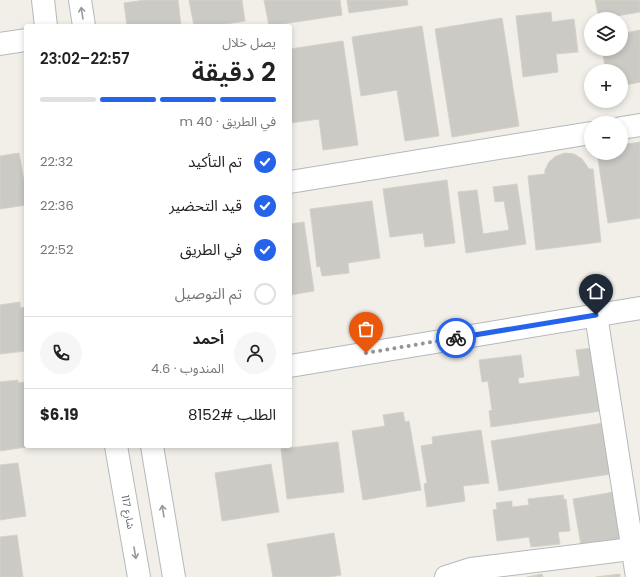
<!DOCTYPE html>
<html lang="ar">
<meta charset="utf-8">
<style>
:root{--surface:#fff;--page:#f6f6f6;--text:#222;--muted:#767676;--line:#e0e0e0;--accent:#2563eb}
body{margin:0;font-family:Poppins,"Noto Sans Arabic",sans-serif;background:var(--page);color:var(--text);direction:rtl;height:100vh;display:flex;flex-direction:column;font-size:15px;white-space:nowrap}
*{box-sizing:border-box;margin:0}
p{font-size:13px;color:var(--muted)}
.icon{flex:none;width:22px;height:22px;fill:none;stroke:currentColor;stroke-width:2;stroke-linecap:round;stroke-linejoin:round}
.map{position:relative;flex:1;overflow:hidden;direction:ltr}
.sheet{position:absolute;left:24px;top:24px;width:268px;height:424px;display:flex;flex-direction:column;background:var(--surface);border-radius:4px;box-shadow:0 2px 6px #0003;direction:rtl}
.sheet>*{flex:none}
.fabs{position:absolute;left:584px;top:12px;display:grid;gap:8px}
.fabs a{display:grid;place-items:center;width:44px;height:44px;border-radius:50%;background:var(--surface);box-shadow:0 2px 6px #0003;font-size:20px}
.pin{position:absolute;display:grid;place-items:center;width:34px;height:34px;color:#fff;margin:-41px -17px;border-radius:50% 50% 50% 0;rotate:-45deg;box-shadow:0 0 4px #0007}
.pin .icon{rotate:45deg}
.courier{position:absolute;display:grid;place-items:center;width:40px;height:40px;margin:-20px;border:3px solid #2563eb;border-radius:50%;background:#fff;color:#222;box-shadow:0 1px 5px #0007}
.headline em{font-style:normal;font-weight:600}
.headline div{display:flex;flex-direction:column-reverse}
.headline{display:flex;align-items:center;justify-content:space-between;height:68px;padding:0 16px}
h1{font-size:26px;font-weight:600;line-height:30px}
.bar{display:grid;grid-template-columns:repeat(4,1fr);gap:6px 4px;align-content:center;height:48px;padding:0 16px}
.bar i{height:5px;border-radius:3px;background:var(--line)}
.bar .current{background:var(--accent)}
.bar p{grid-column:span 4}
.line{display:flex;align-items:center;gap:10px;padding:0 16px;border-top:1px solid var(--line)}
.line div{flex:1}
.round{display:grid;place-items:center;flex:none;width:42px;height:42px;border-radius:21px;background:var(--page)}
ol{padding:0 16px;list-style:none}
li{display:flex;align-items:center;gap:12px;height:44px}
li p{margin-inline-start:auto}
li .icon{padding:4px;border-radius:50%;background:var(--accent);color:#fff;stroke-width:4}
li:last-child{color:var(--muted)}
li i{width:22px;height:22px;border:2px solid var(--line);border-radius:50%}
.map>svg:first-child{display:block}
.building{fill:#cccac5;stroke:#d6d1c6}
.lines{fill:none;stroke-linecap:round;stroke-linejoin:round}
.minor-casing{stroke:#b5b8bc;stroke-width:24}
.tertiary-casing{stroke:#b5b8bc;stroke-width:24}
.minor{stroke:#fff;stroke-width:22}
.tertiary{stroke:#fff;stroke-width:22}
.oneway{stroke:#979a9d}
.done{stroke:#929495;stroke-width:4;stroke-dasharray:0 7.2}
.route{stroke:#2563eb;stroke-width:5}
.labels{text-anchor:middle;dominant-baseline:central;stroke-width:3;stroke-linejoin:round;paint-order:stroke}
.street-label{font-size:10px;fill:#5f6368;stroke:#fff}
</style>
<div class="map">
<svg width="640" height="577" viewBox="0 0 640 577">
<rect width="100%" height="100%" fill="#f1efe8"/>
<!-- building -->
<g class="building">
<path d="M145,0H178L181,26H127L124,3Z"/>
<path d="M189,0H242L245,21L213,26H194Z"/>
<path d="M264,0H340L342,15L269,26Z"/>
<path d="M347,0H407L408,5L349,13Z"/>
<path d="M595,0H640V12L599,19Z"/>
<path d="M551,12L552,22L574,19L578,52L556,54L558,72L523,77L516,16Z"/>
<path d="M502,18L519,126L452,137L435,29Z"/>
<path d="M422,26L439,136L405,141L397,90L361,96L352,37Z"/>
<path d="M640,30V82L621,86V71H606L602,49H621V34Z"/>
<path d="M343,41L358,145L323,150L319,119L290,123V49Z"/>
<path d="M640,142V218L608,223L597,153H621V145Z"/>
<path d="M19,153L26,192V205L0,209V156Z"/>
<path d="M565,153L574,154L582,159L589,169H593L601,242L536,250L528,176L545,174V170L549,162L556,156Z"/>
<path d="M447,180L455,243L425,247L423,233L390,237L383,189Z"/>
<path d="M517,184L526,244L466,253L458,192L477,190L483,234L509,230L504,201L495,202L493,187Z"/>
<path d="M372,201L380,258L348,263L349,273L322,276L320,266L317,267L310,209Z"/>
<path d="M304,222L314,291L290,295V224Z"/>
<path d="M20,302V308L26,307V351L0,354V305Z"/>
<path d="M592,348L601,411L491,427L489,411L492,410L488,381L482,382L479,360L521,355L524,377L518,378L519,384L580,376L576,350Z"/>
<path d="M18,380V383L26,382V446H33L0,451V382Z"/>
<path d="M403,412L405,422L409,421L421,490L363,500L352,431L385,426L383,415Z"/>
<path d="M603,423L611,474L499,491L491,441Z"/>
<path d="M481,430L489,483L463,486L465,501L427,507L424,484L427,483L421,446L433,444L432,437Z"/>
<path d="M338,442L344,492L287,499L281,449Z"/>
<path d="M18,463L26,516L0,520V465Z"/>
<path d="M271,464L279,512L222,521L215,473Z"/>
<path d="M620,491L628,543L582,551L573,499Z"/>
<path d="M563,495L564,500L566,499L570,531L558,532L560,544L531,547L529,537L497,541L493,510L497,509L496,503L512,501V507L529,505L528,499Z"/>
<path d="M334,533L341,575L330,577H273L267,544Z"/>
<path d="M17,535L23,577H0V537Z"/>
<path d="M542,574L543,577H527Z"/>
<path d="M620,574V577H596Z"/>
</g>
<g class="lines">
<!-- minor casing -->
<g class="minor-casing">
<g id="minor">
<path d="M0,44L26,40"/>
<path d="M621,128L640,125"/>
<path d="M290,182L591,133"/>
<path d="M596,315L637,577"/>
<path d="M290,366L640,308"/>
<path d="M446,577L471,569L640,548"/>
</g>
</g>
<!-- tertiary casing -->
<g class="tertiary-casing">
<g id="tertiary">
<path d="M43,0L46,26"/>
<path d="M80,0L84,26"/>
<path d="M116,446L139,577"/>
<path d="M152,446L174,577"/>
</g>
</g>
<!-- minor -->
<use href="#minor" class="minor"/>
<!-- tertiary -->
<use href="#tertiary" class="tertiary"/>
</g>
<!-- one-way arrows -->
<defs><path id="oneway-shaft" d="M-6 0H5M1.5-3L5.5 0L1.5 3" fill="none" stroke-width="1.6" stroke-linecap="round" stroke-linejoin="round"/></defs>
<g class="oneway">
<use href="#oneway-shaft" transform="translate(82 13) rotate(-99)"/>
<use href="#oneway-shaft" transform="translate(163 511) rotate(-99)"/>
<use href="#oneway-shaft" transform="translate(135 553) rotate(80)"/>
</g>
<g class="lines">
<!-- done -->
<path class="done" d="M366,353L456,338"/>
<!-- route -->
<path class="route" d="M456,338L596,315"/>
</g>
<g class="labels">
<!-- street labels -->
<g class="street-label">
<text transform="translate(128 512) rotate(80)">شارع 117</text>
</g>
</g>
</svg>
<div class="fabs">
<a><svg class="icon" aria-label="layers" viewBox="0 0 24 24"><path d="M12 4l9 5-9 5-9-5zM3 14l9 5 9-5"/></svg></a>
<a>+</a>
<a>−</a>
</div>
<div class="pin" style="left:366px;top:353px;background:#ea580c"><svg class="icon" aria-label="bag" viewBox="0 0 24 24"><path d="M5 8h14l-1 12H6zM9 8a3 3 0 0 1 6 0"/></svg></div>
<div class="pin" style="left:596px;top:315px;background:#1f2937"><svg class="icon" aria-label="home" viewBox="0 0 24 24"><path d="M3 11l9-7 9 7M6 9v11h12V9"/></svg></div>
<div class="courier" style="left:456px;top:338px"><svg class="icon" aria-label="bike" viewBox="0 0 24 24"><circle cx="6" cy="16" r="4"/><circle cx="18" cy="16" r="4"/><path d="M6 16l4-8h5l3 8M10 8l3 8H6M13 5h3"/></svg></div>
<section class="sheet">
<div class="headline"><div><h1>2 دقيقة</h1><p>يصل خلال</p></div><em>22:57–23:02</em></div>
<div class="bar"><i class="current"></i><i class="current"></i><i class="current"></i><i></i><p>في الطريق · 40 m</p></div>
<ol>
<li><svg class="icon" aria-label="check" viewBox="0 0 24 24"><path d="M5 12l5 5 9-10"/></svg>تم التأكيد<p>22:32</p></li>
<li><svg class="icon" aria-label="check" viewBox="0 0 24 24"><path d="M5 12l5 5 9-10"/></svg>قيد التحضير<p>22:36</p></li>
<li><svg class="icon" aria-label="check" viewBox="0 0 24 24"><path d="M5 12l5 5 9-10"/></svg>في الطريق<p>22:52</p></li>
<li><i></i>تم التوصيل</li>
</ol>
<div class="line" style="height:72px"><a class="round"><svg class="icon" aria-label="person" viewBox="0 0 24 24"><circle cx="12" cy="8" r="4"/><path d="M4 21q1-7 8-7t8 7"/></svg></a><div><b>أحمد</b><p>المندوب · 4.6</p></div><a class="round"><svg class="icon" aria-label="phone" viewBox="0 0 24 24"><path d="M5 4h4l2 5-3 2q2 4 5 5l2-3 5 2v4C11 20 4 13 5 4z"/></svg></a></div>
<div class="line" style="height:52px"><div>الطلب #8152</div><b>$6.19</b></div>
</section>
</div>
